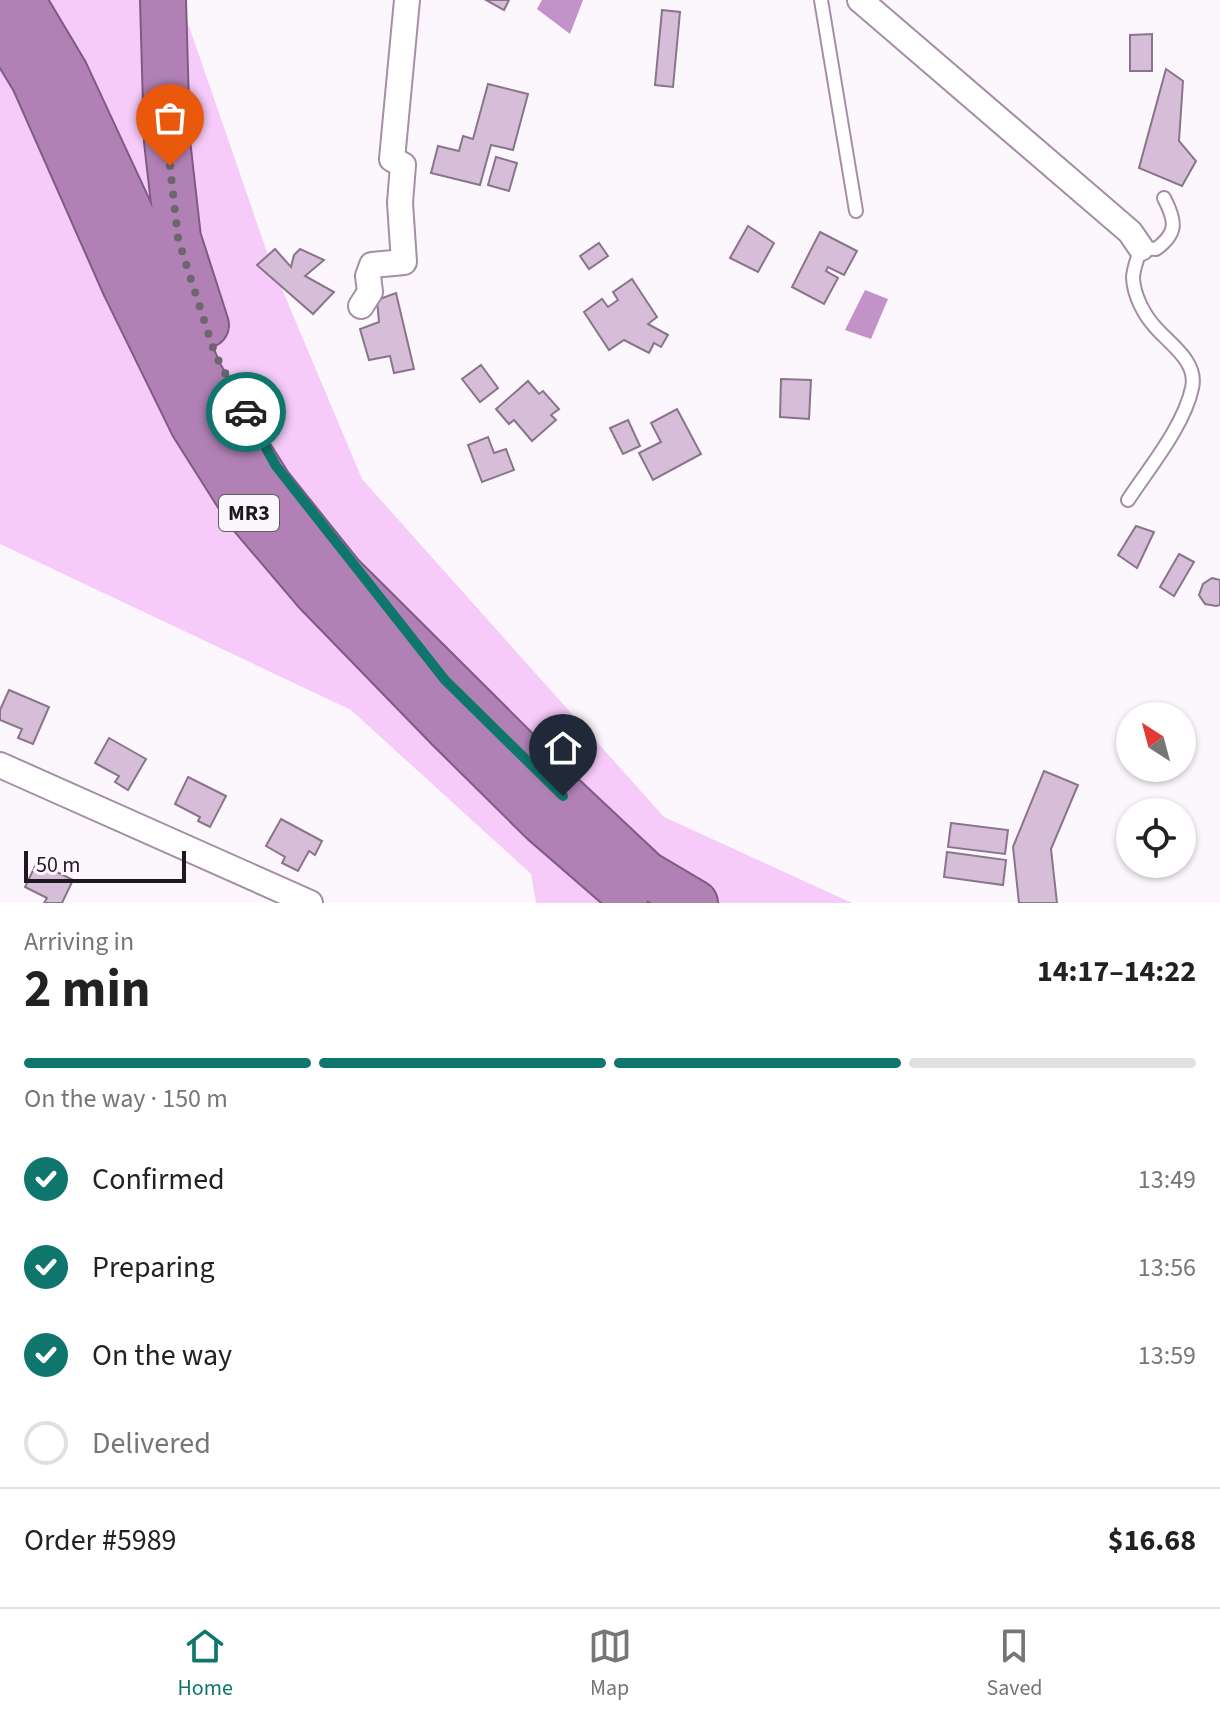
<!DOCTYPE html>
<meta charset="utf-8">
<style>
:root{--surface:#fff;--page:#f6f6f6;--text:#222;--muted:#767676;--line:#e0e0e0;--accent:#0f766e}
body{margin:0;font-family:"Source Sans 3",sans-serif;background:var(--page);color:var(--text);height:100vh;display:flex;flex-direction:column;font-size:30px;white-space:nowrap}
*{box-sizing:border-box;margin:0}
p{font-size:26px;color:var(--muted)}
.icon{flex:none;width:44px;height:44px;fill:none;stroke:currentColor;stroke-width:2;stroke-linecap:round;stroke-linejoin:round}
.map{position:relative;height:903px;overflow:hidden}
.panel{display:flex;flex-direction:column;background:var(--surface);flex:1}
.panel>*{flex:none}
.needle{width:52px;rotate:324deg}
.tools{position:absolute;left:1116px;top:702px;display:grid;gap:16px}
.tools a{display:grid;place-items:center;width:80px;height:80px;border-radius:50%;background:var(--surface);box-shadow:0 2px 6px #0004;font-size:40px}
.scale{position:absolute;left:24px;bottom:20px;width:162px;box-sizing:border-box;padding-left:8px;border:4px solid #201821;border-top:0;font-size:22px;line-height:28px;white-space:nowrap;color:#201821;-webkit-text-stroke:6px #fcf7fd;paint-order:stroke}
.pin{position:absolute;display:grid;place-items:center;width:68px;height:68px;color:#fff;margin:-82px -34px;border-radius:50% 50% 50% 0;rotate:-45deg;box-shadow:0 0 8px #0007}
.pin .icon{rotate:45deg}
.courier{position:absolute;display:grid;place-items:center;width:80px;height:80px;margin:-40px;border:6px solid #0f766e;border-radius:50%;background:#fff;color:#222;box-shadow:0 2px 10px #0007}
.head em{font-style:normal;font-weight:700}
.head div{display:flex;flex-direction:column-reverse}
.head{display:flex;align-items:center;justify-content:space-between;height:136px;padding:0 24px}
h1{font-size:52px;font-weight:700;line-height:60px}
.bar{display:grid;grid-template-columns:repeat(4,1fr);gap:12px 8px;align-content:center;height:96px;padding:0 24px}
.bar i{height:10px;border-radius:6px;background:var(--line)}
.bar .current{background:var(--accent)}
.bar p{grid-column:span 4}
.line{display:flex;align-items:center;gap:20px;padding:0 24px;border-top:2px solid var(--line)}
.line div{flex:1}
ol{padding:0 24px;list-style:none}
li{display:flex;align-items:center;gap:24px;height:88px}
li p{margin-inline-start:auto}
li .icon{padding:8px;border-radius:50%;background:var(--accent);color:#fff;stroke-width:4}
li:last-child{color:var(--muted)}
li i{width:44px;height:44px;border:4px solid var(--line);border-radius:50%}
.dock{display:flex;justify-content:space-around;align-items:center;height:112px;border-top:2px solid var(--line);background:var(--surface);font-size:22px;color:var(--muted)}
.dock a{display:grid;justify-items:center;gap:4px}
.dock .current{color:var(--accent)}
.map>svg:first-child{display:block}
.green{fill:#f6cbfa}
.water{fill:#c392c8}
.building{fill:#d6bed8;stroke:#8a748c;stroke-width:2}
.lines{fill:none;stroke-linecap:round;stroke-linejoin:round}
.lane-casing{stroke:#a58ea6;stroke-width:16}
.street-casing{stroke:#a58ea6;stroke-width:28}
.highway-casing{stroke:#7e5c82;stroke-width:48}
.lane{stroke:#fff;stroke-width:12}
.street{stroke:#fff;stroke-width:24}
.highway{stroke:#b181b6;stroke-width:44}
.done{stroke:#6d666e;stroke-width:8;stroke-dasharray:0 14.4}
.route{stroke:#0f766e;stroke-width:10}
.labels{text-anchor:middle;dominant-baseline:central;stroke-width:6;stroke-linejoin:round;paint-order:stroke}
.shield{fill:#fcf7fd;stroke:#625b63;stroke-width:2}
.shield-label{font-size:22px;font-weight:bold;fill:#201821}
</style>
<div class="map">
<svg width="1220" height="903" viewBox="0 0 1220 903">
<rect width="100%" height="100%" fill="#fcf7fd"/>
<!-- green -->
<path class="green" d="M0,0H180L269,258L362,479L664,817L852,903H536L531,874L351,710L0,544Z"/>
<!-- water -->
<g class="water">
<path d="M542,0H583L570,34L537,9Z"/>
<path d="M865,290L888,299L871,339L845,330Z"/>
</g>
<!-- building -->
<g class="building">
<path d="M486,0H509L504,10Z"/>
<path d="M662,10L680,12L673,87L655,85Z"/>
<path d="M1152,34V71H1130V35Z"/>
<path d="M1166,69L1183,81L1179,141L1196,161L1182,186L1139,168Z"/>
<path d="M488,84L528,94L513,150L491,145L480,185L431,173L438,146L459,151L463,136L473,139Z"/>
<path d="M496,157L517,163L509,191L488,185Z"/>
<path d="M748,226L774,243L758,272L730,258Z"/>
<path d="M820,232L857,251L844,275L828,267L826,271L838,278L824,304L792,287Z"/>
<path d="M599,243L608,256L589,269L580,256Z"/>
<path d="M275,249L291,267L294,255L300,249L324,260L305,276L334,292L313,314L257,265Z"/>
<path d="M632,279L657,317L648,324L668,335L661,347L654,343L649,353L624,340L609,350L584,312L602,299L608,307L618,300L613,292Z"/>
<path d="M396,293L414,369L394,373L390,356L369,360L360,329L379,322L377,300Z"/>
<path d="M481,365L498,388L480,402L462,379Z"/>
<path d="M781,379L811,380L809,419L780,417Z"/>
<path d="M528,381L539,394L543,391L559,409L551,415L556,420L532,441L514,420L509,424L496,409Z"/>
<path d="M677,409L701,454L653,480L639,453L661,442L651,423Z"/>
<path d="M628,420L640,446L623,454L610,428Z"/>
<path d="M488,437L494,453L506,449L514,470L482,482L468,445Z"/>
<path d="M1136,526L1154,532L1137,568L1118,555Z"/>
<path d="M1179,554L1194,562L1174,596L1160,587Z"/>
<path d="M1212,578L1220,580V605L1216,606L1205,604L1199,595L1203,584Z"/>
<path d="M9,690L49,707L33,744L18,738L22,729L0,720V710Z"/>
<path d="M109,738L146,759L128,790L115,782L119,776L95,763Z"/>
<path d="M1044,771L1078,785L1051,849L1057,903H1019L1013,847Z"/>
<path d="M188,777L226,796L210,827L198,821L200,817L175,804Z"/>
<path d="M281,819L322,841L315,855L309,851L298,871L282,863L285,857L266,846Z"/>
<path d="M951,823L1008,830L1005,854L948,847Z"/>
<path d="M947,852L1006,860L1003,885L944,877Z"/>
<path d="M37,862L73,880L62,903H44L47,898L25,887Z"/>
</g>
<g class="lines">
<!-- lane casing -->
<g class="lane-casing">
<g id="lane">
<path d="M821,0L856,211"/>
<path d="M1128,500C1149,468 1184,426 1192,388C1198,362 1171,345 1156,328C1144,315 1134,296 1133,278C1133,269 1138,257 1141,248L1156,249C1178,233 1176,221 1164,198"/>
</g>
</g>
<!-- street casing -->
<g class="street-casing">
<g id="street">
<path d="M860,0L1130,232L1141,248"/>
<path d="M361,306L370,292L368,276L372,265L404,262L400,203L403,165L392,159L407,0"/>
<path d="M0,765L310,903"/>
</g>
</g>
<!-- highway casing -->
<g class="highway-casing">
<g id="highway">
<path d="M22,0L65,72L136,225L200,375L269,485L341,575L563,796L646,874L695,903"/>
<path d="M163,0L167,141L178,238L206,325"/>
<path d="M0,24L34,80L125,286L193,425L248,512L316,592L449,729L543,822L626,894"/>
</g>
</g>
<!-- lane -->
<use href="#lane" class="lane"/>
<!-- street -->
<use href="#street" class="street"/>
<!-- highway -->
<use href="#highway" class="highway"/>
</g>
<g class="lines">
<!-- done -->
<path class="done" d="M170,166L178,238L187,267L215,354L246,412"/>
<!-- route -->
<path class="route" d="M246,412L276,466L445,680L563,796"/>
</g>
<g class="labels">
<!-- shield labels -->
<rect class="shield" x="219" y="495" width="60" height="36" rx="6"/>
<g class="shield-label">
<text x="249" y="513">MR3</text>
</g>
</g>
</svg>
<div class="tools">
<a><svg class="needle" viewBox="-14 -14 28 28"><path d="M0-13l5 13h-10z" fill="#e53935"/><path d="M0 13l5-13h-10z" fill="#767676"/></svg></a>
<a><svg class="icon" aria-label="locate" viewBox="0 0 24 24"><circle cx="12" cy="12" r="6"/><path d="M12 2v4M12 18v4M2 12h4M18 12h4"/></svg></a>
</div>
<div class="scale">50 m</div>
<div class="pin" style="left:170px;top:166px;background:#ea580c"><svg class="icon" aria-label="bag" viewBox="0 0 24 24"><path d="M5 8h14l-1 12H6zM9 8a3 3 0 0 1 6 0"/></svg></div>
<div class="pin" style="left:563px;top:796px;background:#1f2937"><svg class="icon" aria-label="home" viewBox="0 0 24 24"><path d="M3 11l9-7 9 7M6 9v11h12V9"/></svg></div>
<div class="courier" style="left:246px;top:412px"><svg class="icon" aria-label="car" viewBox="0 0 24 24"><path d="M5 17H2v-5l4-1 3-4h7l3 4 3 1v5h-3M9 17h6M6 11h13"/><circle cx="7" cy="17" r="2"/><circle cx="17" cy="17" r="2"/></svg></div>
</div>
<section class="panel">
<div class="head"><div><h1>2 min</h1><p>Arriving in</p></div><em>14:17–14:22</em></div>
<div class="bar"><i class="current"></i><i class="current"></i><i class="current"></i><i></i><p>On the way · 150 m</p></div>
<ol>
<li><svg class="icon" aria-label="check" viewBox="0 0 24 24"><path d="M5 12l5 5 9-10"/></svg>Confirmed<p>13:49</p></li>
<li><svg class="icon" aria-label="check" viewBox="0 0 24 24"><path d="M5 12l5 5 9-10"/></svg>Preparing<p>13:56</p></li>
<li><svg class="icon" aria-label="check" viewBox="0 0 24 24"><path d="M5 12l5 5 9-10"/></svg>On the way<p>13:59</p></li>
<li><i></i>Delivered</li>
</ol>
<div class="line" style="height:104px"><div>Order #5989</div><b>$16.68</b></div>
</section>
<nav class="dock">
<a class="current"><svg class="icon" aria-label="home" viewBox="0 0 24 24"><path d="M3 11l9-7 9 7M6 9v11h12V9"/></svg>Home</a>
<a><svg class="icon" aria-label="map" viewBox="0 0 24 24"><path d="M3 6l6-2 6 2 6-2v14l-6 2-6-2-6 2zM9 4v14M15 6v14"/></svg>Map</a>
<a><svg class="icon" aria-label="saved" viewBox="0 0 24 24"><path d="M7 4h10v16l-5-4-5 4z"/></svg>Saved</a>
</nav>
